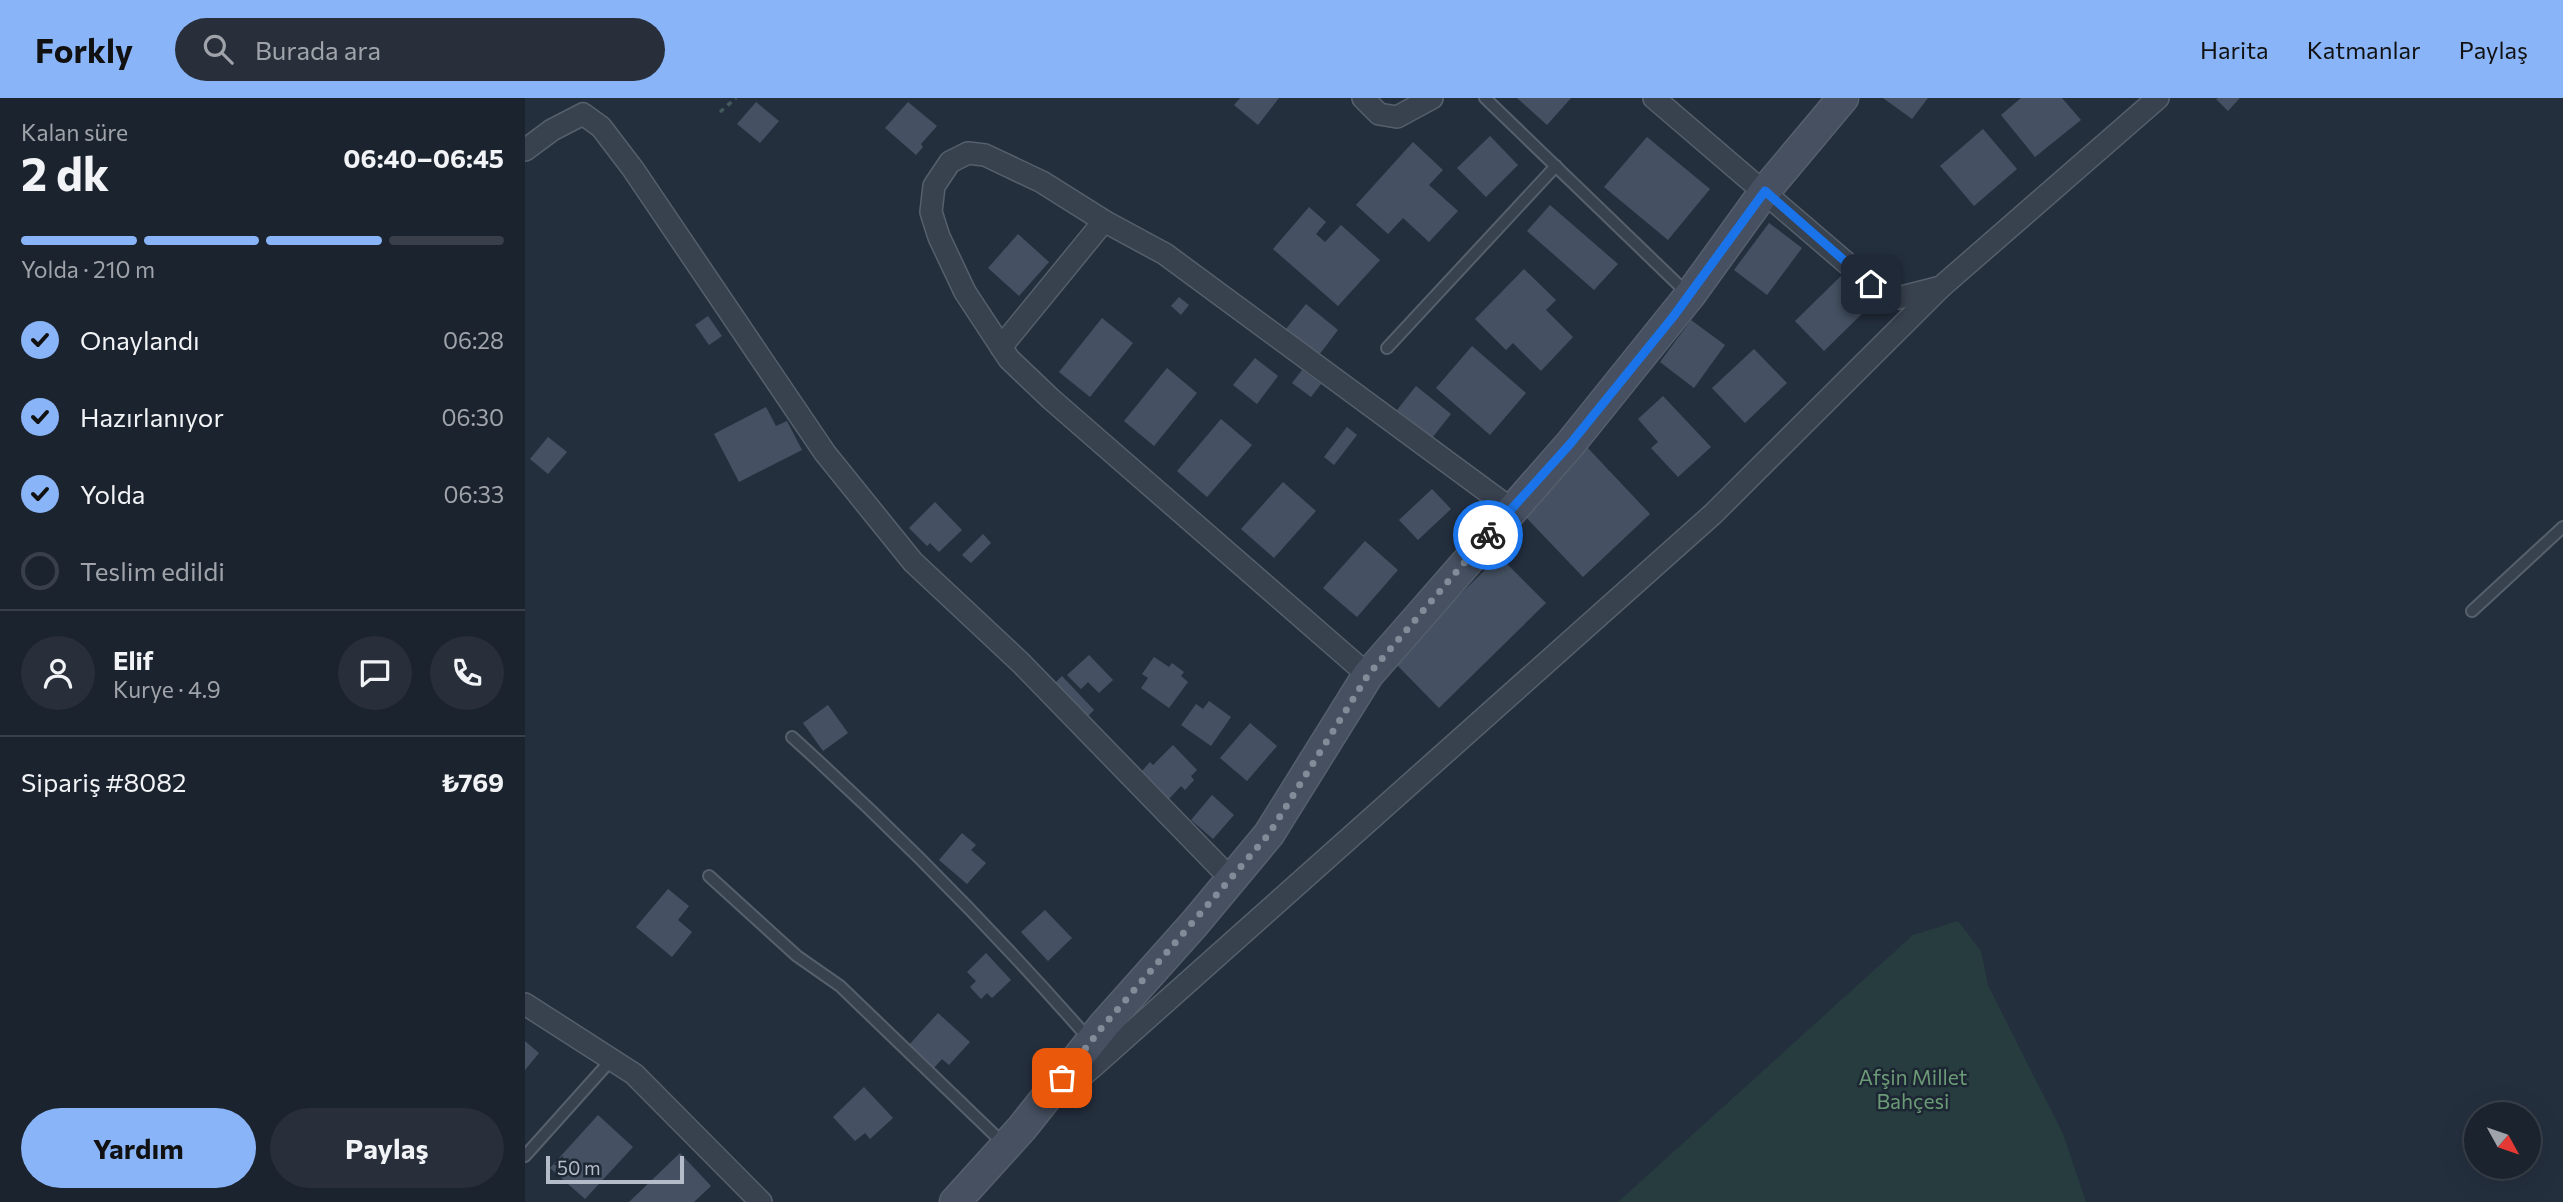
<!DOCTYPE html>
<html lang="tr">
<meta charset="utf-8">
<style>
:root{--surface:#1b232e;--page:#282f3a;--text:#f1f3f6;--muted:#a0a4aa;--line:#39404a;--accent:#8ab4f8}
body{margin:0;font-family:Commissioner,sans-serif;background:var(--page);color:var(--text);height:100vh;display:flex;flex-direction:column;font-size:26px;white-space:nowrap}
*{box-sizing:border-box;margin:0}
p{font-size:23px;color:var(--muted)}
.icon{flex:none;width:38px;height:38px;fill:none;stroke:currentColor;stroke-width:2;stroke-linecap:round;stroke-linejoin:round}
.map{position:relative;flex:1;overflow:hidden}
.panel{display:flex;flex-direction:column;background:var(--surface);width:525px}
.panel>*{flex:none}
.needle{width:46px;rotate:130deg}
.tools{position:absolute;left:1939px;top:1004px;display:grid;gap:14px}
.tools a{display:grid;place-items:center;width:77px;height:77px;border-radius:50%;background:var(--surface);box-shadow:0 7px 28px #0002,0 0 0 2px var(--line);font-size:35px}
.scale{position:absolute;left:21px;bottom:18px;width:138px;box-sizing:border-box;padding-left:7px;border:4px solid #b4bcc9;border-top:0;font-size:19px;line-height:24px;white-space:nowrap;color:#b4bcc9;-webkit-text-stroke:5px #1d2633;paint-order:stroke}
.pin{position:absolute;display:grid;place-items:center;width:60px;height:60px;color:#fff;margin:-30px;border-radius:14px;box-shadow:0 4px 10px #0006}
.courier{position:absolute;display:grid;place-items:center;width:70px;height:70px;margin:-35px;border:5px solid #1a73e8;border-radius:50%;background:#fff;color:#222;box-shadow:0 2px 9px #0007}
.overview em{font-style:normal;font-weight:700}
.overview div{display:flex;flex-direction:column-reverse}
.overview{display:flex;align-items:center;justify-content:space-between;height:119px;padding:0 21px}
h1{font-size:46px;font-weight:700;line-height:52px}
.bar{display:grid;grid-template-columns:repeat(4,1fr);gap:10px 7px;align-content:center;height:84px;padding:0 21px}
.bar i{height:9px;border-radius:5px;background:var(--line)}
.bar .active{background:var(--accent)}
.bar p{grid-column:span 4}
.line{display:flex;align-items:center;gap:18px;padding:0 21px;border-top:2px solid var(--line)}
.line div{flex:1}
.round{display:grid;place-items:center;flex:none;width:74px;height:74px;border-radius:37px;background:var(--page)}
ol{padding:0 21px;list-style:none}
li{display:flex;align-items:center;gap:21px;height:77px}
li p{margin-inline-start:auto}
li .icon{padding:7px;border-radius:50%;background:var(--accent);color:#111;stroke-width:4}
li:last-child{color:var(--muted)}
li i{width:38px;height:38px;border:4px solid var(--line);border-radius:50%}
.primary-button{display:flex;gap:14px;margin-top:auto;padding:14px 21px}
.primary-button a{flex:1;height:80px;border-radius:42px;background:var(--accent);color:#111;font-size:28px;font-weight:700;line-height:80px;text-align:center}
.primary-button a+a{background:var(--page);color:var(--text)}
header{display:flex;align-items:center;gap:42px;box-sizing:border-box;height:98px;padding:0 35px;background:var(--accent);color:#111}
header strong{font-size:33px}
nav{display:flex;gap:38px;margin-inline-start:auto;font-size:24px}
.search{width:490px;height:63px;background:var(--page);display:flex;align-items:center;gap:18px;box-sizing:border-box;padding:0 24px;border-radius:38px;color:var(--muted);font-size:26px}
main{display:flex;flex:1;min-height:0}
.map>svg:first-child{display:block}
.green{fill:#263c3f}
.building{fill:#455162}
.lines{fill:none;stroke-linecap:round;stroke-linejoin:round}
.lane-casing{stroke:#565f6c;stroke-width:14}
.street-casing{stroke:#565f6c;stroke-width:24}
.secondary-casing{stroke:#565f6c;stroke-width:33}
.path{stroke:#44595c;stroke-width:3.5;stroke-dasharray:5 5;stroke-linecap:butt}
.lane{stroke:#38414e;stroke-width:10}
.street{stroke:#38414e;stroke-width:21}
.secondary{stroke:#465061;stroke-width:30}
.done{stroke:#828b98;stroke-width:7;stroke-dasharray:0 12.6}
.route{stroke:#1a73e8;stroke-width:9}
.labels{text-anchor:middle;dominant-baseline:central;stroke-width:5;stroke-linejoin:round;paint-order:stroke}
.park-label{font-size:21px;fill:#6b9a76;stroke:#1d2633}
</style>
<header>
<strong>Forkly</strong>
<div class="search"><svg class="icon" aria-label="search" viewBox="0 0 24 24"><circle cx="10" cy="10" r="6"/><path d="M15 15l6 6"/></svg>Burada ara</div>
<nav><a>Harita</a><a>Katmanlar</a><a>Paylaş</a></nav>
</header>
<main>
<section class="panel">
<div class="overview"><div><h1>2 dk</h1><p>Kalan süre</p></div><em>06:40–06:45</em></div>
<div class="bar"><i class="active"></i><i class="active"></i><i class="active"></i><i></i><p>Yolda · 210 m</p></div>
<ol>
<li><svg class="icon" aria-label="check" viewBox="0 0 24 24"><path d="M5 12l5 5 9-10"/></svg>Onaylandı<p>06:28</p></li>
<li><svg class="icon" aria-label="check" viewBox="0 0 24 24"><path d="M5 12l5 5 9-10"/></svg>Hazırlanıyor<p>06:30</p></li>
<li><svg class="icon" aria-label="check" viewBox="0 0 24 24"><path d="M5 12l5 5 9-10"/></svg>Yolda<p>06:33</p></li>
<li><i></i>Teslim edildi</li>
</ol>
<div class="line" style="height:126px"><a class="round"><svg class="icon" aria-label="person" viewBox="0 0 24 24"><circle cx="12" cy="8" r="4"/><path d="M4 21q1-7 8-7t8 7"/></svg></a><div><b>Elif</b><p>Kurye · 4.9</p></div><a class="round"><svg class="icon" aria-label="chat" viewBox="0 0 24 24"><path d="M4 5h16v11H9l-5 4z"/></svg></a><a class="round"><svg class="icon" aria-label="phone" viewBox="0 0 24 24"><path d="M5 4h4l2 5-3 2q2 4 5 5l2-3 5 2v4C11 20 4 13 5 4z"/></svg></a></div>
<div class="line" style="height:91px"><div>Sipariş #8082</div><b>₺769</b></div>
<div class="primary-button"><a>Yardım</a><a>Paylaş</a></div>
</section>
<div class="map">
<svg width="2038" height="1104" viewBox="0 0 2038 1104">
<rect width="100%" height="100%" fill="#242f3e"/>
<!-- green -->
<path class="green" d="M1433,823L1456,853L1463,887L1538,1036L1561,1104H1093L1388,837Z"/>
<!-- building -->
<g class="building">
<path d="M715,0H754L733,27L709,7Z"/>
<path d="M992,0H1046L1022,27Z"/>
<path d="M1358,0H1403L1387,21Z"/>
<path d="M1496,0H1537L1556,22L1510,59L1476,17Z"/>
<path d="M1693,0H1715L1703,13L1691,1Z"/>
<path d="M231,4L254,23L235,45L212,26Z"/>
<path d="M383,4L412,28L396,46L398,49L391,57L360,30Z"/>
<path d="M1458,31L1492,71L1449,108L1415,68Z"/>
<path d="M965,38L993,67L961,99L932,70Z"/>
<path d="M1122,39L1185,91L1143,142L1079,89Z"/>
<path d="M888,44L918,72L904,87L933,113L904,144L878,120L863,136L831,107Z"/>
<path d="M1025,107L1093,166L1069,192L1002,133Z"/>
<path d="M784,109L801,124L791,136L800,144L816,127L855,162L813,208L748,151Z"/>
<path d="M1244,125L1277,150L1242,197L1209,172Z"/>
<path d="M493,136L524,164L494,198L463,170Z"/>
<path d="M999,171L1031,202L1021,212L1048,239L1016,273L988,245L981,252L950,221Z"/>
<path d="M1319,175L1348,205L1299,253L1270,223Z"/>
<path d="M654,199L664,207L656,217L646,208Z"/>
<path d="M781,206L813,232L794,257L761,231Z"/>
<path d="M183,218L197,238L184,247L170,227Z"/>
<path d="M577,220L608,245L565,299L534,274Z"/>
<path d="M1166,222L1200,247L1169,290L1135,264Z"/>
<path d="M947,248L1001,295L965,337L911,290Z"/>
<path d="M1229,251L1262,285L1220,325L1187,290Z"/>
<path d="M730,260L753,278L732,306L708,287Z"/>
<path d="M642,270L672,295L629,348L599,323Z"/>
<path d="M777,272L796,286L786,299L767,285Z"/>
<path d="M891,288L926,316L907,340L872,312Z"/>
<path d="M1138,298L1186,349L1153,379L1126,350L1133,344L1113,321Z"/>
<path d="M241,309L251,328L262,323L277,352L214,384L189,336Z"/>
<path d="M696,321L727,347L682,399L652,373Z"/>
<path d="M822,329L832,337L809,367L799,359Z"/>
<path d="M23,339L42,354L23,376L5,361Z"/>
<path d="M1061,348L1125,416L1058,479L994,412Z"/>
<path d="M758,384L791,413L749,460L716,431Z"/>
<path d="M907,391L926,411L893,442L874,422Z"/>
<path d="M410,404L437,432L414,454L405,445L402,448L384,430Z"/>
<path d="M458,436L466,445L446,465L437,457Z"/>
<path d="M840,443L873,472L832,519L798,490Z"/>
<path d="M974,458L1021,505L914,610L868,563Z"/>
<path d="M564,557L588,582L574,595L563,584L556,591L542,577Z"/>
<path d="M629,559L644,569L647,565L659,574L656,578L663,584L644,610L616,590L623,580L617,576Z"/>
<path d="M537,578L569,612L561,620L529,586Z"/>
<path d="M684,603L706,619L686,648L656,627L671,606L678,611Z"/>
<path d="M303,607L323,635L298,653L278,625Z"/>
<path d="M725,625L752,648L722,683L695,660Z"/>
<path d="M648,647L672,672L666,678L669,682L660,692L656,688L644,701L617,673L625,664L628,667Z"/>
<path d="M687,697L709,717L688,741L666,722Z"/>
<path d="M437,735L451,747L446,752L461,765L442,786L414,762Z"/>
<path d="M143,791L164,808L153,822L167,834L147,859L111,829Z"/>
<path d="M520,812L547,840L523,863L496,834Z"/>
<path d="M461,855L486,882L467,900L462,895L456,901L445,889L451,883L442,874Z"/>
<path d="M413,915L445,944L424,967L417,961L408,971L383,948Z"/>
<path d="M0,943L14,955L0,972Z"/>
<path d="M339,989L368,1020L345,1041L340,1035L330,1043L308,1019Z"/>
<path d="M73,1017L108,1049L60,1101L25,1070Z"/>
<path d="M155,1055L186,1088L169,1104H104Z"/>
</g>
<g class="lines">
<!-- lane casing -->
<g class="lane-casing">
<g id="lane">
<path d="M960,0L1162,195"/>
<path d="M862,250L1031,68"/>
<path d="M1947,513L2038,429"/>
<path d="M267,639C372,734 471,835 564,941"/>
<path d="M184,778L272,858L315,888L479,1046"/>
<path d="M0,1058L87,961"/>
</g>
</g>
<!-- street casing -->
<g class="street-casing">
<g id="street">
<path d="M838,0L854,16L872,19L907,0"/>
<path d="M1129,0L1346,186L1373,200L1416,189L1633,0"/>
<path d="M0,52L27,32L58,16L76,29L108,71L300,355L388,464L496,565L705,780"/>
<path d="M476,249L579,123"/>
<path d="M843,577L526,301L484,261L440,194L414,139L406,114L409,88L425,64L443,55L460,57L517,84L579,123L640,156L986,411"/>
<path d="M0,906L109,976L236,1104"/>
<path d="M535,994L542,991L571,966L1188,416L1416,189"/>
</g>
</g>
<!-- secondary casing -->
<g class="secondary-casing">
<path id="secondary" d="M430,1104L497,1030L579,927L670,825L744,736L843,577L1046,345L1165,197L1240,93L1318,0"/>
</g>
<!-- path -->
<path class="path" d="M195,14L211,0"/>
<!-- lane -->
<use href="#lane" class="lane"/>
<!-- street -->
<use href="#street" class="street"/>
<!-- secondary -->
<use href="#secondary" class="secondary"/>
</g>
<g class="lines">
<!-- done -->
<path class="done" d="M537,980L579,927L744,736L843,577L963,437"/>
<!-- route -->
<path class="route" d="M963,437L1046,345L1148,219L1240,93L1346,186"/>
</g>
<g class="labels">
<!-- park labels -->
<g class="park-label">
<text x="1388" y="978">Afşin Millet<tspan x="1388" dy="24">Bahçesi</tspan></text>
</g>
</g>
</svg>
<div class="tools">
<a><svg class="needle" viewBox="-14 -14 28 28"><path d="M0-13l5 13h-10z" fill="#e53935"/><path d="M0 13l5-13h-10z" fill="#a0a4aa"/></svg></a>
</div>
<div class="scale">50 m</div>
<div class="pin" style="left:537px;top:980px;background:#ea580c"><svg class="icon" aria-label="bag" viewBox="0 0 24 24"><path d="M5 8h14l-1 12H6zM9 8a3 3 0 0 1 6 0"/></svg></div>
<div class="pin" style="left:1346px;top:186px;background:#1f2937"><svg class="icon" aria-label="home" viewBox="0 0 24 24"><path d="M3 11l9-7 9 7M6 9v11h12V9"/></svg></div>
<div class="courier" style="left:963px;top:437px"><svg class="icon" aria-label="bike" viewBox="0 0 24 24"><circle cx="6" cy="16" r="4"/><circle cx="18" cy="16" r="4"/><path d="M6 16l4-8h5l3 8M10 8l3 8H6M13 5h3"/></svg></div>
</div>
</main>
